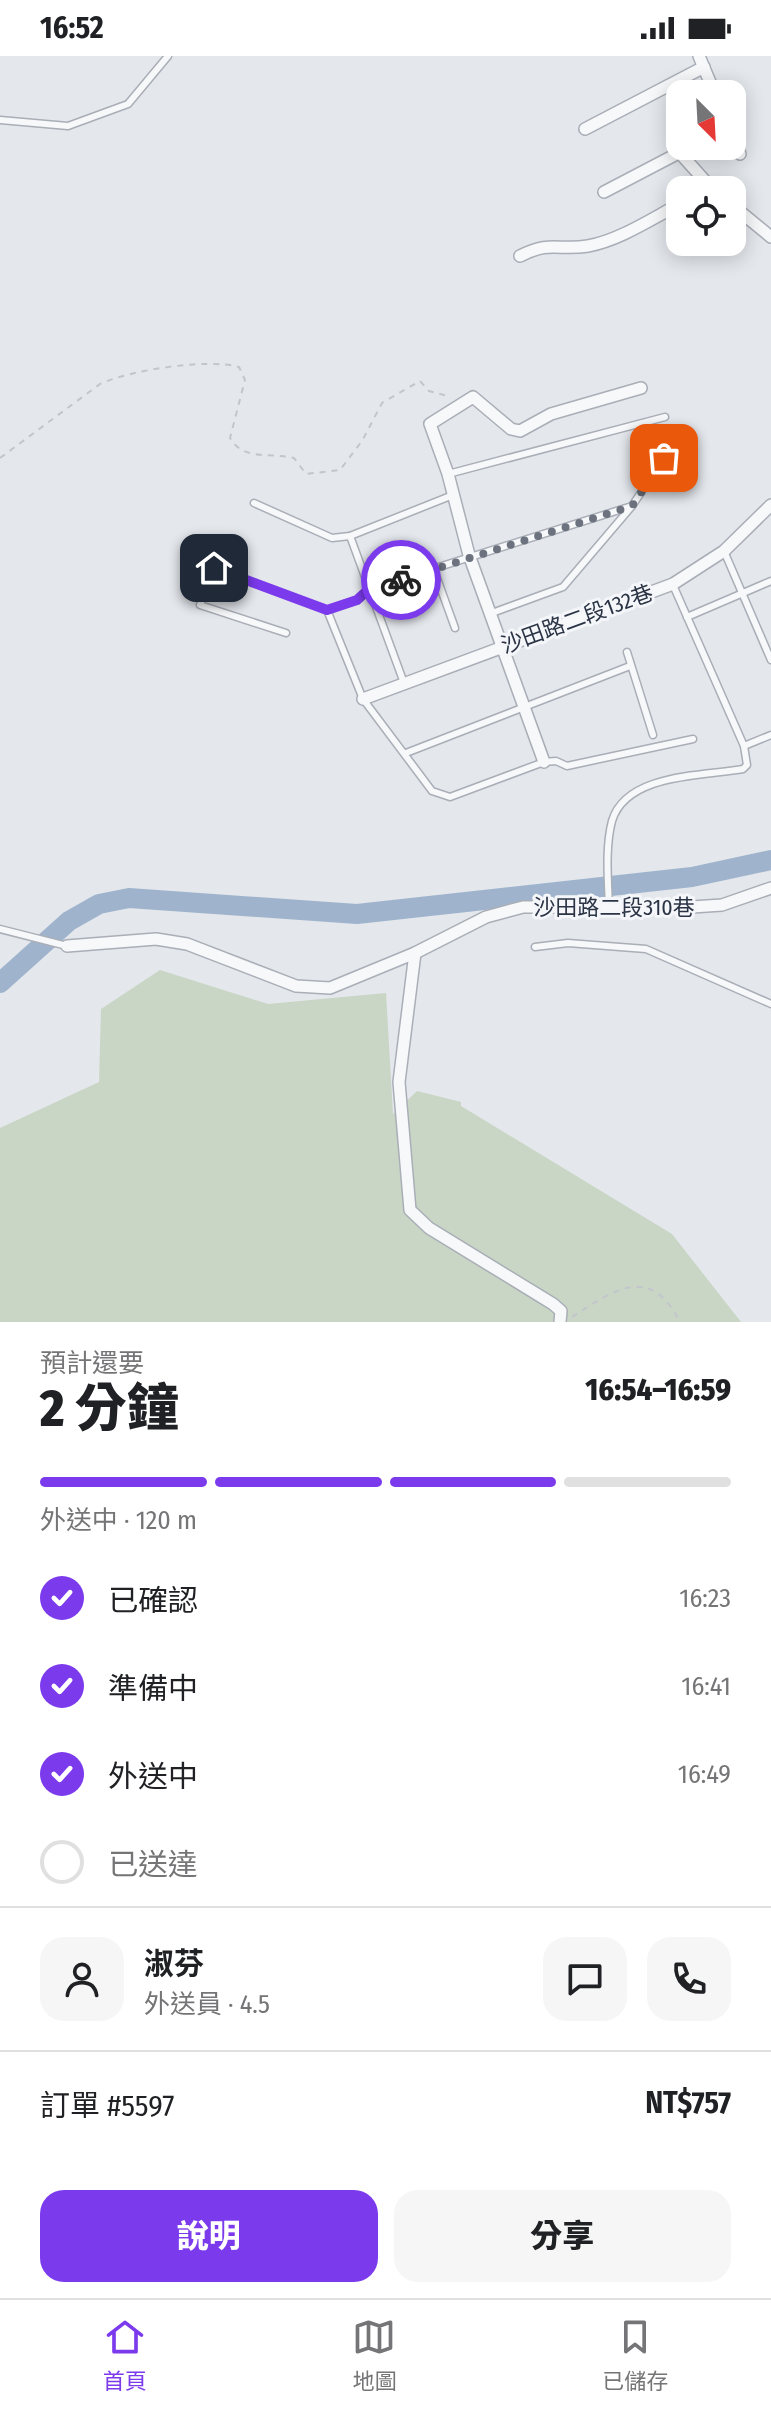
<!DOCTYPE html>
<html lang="zh-TW">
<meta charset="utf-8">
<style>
:root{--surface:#fff;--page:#f6f6f6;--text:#202124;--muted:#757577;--line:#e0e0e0;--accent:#7c3aed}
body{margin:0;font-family:"Fira Sans Condensed","Noto Sans TC",sans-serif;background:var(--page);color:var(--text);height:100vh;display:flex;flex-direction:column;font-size:30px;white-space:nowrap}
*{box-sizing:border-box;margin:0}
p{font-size:26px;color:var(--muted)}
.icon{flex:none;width:44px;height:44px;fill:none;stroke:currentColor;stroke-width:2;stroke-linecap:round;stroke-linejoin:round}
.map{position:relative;height:1266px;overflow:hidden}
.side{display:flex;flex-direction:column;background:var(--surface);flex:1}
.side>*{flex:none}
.needle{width:52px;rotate:156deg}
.tools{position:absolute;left:666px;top:24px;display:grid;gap:16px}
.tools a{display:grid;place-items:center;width:80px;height:80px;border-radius:16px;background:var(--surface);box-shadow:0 4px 20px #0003;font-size:40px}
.pin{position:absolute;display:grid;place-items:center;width:68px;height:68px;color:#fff;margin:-34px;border-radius:16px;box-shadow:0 4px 12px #0006}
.courier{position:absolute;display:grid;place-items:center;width:80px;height:80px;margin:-40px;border:6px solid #7c3aed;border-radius:50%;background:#fff;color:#222;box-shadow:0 2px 10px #0007}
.head em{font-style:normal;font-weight:800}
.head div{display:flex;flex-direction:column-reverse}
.head{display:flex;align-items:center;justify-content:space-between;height:136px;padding:0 40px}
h1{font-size:52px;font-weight:800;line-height:60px}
.bar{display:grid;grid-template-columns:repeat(4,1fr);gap:12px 8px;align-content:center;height:96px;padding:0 40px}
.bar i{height:10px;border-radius:6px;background:var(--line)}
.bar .active{background:var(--accent)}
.bar p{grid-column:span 4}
.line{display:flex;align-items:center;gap:20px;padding:0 40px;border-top:2px solid var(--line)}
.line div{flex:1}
.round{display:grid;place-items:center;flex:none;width:84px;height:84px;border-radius:24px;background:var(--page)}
ol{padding:0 40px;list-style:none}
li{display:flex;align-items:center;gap:24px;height:88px}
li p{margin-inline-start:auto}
li .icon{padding:8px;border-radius:50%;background:var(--accent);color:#fff;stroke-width:4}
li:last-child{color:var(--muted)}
li i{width:44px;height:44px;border:4px solid var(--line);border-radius:50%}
.button{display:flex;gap:16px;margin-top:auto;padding:16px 40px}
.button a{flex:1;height:92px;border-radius:24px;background:var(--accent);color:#fff;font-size:32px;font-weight:800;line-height:92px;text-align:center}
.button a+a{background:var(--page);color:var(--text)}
.status{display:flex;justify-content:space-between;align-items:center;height:56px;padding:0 40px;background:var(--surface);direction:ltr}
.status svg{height:22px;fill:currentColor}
.tab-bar{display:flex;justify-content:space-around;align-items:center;height:112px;border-top:2px solid var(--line);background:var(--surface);font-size:22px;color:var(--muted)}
.tab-bar a{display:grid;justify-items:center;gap:4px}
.tab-bar .active{color:var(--accent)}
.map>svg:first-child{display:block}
.green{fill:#c9d6c5}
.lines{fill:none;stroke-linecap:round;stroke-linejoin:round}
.river{stroke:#9fb4cc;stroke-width:20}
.service-casing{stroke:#a9aeb7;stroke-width:9}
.minor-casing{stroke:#a9aeb7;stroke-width:14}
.path{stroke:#c2c5cb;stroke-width:2;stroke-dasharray:6 6;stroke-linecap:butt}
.service{stroke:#f7f8fa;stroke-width:6}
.minor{stroke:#f7f8fa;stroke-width:11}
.done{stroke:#6c737f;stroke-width:8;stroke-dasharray:0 14.4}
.route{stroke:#7c3aed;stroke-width:10}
.labels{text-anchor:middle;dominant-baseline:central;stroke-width:6;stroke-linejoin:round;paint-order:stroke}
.street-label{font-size:22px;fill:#2b3445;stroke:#f4f6f9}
</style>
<div class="status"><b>16:52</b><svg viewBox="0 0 49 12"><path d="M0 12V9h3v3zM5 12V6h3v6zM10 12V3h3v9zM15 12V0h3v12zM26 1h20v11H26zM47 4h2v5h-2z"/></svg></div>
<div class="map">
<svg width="771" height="1266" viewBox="0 0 771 1266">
<rect width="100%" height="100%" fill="#e4e7ec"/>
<!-- green -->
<path class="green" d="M160,914L268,948L386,937L393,1058L417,1035L461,1046V1050L672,1178L741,1266H0V1072L99,1026L101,953Z"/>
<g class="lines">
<!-- river -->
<path class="river" d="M0,927L69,865L99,848L129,842L357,858L692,821L771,804"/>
<!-- service casing -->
<g class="service-casing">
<g id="service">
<path d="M0,64L68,70L128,48L168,0"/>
<path d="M448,418L665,361"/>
<path d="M254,447L332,482L350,480L453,439"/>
<path d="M350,480L404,627"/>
<path d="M724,495L771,604"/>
<path d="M434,514L455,572"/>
<path d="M327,554L357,544L369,533L632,450"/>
<path d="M492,557L563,531L632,450L664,402"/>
<path d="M687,561L771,525"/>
<path d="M286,577L200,549L214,512L327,554L363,643L432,735L450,741L544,706L556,705L567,710L693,683"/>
<path d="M627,596L653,679"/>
<path d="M744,690L771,679"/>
<path d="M406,697L630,610"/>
<path d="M609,851C608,825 605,791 612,765C626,717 704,720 743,713L747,709L744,690L673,529"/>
<path d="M0,873L67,890"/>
<path d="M535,891L568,887L646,893L771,948"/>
</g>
</g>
<!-- minor casing -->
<g class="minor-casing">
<g id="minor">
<path d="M699,0L715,38"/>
<path d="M585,73L704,11"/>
<path d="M732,78L740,98"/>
<path d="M680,97L713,134"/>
<path d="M604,136L692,90"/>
<path d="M732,149L771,181"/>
<path d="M520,200C551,184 558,195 588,190C620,184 651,163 680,148"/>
<path d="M363,643L673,528L724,495L771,449"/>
<path d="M544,706L469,499L448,418L430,368L473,341L511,373L520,375L551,358L641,332"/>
<path d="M67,890L156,883L187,888L296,930L330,932L415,897L486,861L523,851H692L722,849L771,832"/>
<path d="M415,897L399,1026L410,1154L429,1172L553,1248L561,1255L560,1266"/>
</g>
</g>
<!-- path -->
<g class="path">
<path d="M0,402L100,328C130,314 208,302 239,311L245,324L230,382C244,406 272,396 294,402L306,418L340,414L362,385L382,347L420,325L429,335L451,341"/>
<path d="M572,1261C614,1234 650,1207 680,1266"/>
</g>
<!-- service -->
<use href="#service" class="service"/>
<!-- minor -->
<use href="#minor" class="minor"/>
</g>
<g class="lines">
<!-- done -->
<path class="done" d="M401,524L632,450L664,402"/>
<!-- route -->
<path class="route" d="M214,512L327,554L357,544L369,533L401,524"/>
</g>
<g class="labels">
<!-- street labels -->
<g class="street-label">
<text transform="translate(577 563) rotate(-20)">沙田路二段132巷</text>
<text x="614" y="851">沙田路二段310巷</text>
</g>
</g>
</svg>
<div class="tools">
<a><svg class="needle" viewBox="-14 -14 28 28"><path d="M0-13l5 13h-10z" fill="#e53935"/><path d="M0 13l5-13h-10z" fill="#757577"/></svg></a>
<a><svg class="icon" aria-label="locate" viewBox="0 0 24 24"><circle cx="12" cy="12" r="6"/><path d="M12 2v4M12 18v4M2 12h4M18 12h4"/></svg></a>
</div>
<div class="pin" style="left:664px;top:402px;background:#ea580c"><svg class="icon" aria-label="bag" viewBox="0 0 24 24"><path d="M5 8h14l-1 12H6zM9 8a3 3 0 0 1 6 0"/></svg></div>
<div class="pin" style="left:214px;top:512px;background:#1f2937"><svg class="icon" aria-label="home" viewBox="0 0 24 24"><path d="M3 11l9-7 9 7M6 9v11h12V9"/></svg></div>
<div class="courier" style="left:401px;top:524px"><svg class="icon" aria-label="bike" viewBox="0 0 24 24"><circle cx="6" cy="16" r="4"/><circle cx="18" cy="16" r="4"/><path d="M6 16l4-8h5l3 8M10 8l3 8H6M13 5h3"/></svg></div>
</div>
<section class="side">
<div class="head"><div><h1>2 分鐘</h1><p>預計還要</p></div><em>16:54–16:59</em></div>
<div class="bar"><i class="active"></i><i class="active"></i><i class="active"></i><i></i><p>外送中 · 120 m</p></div>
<ol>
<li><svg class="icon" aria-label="check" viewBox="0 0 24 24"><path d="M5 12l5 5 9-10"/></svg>已確認<p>16:23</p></li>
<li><svg class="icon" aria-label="check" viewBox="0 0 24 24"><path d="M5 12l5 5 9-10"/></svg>準備中<p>16:41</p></li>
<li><svg class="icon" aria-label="check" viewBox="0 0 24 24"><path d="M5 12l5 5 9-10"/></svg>外送中<p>16:49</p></li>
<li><i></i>已送達</li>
</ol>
<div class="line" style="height:144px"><a class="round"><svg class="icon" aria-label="person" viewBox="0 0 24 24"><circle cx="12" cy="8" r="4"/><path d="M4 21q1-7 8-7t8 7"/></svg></a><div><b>淑芬</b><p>外送員 · 4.5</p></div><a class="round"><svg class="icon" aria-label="chat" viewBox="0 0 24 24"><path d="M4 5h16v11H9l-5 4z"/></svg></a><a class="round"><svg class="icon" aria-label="phone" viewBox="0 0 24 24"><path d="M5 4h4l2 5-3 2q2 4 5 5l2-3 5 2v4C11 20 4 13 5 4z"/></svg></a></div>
<div class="line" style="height:104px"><div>訂單 #5597</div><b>NT$757</b></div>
<div class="button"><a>說明</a><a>分享</a></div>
</section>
<nav class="tab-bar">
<a class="active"><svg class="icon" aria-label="home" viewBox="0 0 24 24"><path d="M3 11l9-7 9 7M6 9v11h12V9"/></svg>首頁</a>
<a><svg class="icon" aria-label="map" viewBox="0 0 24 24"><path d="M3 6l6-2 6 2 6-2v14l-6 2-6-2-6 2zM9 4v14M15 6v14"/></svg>地圖</a>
<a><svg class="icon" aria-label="saved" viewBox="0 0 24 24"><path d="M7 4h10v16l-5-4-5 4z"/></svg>已儲存</a>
</nav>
